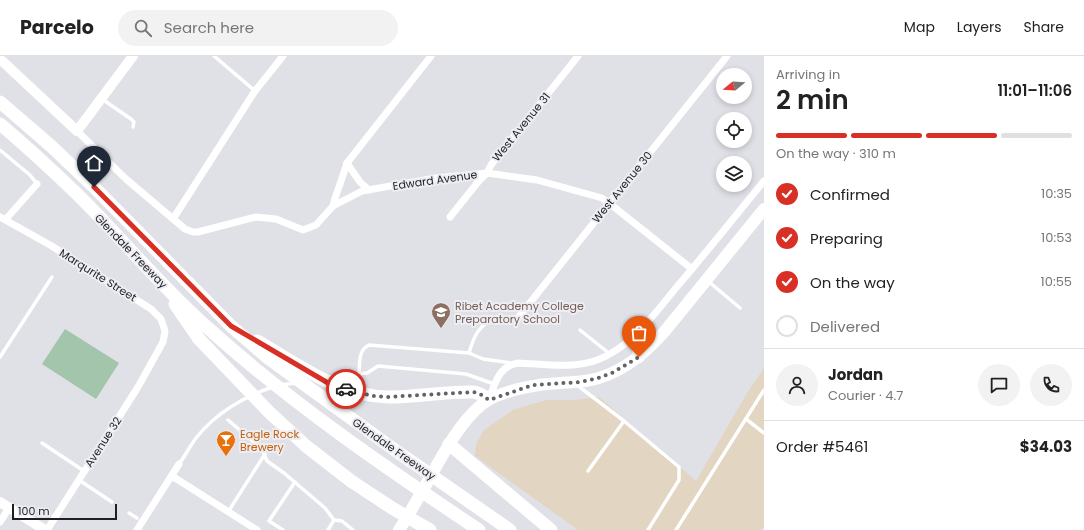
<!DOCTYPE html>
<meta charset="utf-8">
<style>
:root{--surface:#fff;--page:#f2f2f2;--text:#222;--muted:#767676;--line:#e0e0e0;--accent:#d93025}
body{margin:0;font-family:Poppins,sans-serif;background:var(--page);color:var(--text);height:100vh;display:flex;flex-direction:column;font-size:15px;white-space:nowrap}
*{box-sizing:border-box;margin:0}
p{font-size:13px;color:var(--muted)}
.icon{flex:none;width:22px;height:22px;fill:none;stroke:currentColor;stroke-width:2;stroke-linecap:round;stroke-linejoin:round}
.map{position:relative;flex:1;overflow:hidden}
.panel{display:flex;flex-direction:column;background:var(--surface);width:320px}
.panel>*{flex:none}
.needle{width:26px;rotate:252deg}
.fabs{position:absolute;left:716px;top:12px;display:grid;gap:8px}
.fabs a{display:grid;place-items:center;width:36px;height:36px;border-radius:50%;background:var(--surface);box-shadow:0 2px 6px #0003;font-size:20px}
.scale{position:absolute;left:12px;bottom:10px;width:105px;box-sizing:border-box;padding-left:4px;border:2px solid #1f1f21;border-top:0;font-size:11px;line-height:14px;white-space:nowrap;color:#1f1f21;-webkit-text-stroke:3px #ededf4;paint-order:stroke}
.pin{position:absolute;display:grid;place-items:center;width:34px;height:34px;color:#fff;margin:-41px -17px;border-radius:50% 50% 50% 0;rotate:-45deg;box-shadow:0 0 4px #0007}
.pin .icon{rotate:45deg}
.courier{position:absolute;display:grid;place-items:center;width:40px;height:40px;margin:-20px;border:3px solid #d93025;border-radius:50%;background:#fff;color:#222;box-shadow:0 1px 5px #0007}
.overview em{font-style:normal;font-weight:600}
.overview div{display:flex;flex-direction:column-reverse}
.overview{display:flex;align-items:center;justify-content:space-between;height:68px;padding:0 12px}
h1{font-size:26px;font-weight:600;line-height:30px}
.bar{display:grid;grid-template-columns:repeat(4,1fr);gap:6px 4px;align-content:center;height:48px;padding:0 12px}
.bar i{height:5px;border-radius:3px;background:var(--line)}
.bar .active{background:var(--accent)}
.bar p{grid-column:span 4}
.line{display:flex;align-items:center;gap:10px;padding:0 12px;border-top:1px solid var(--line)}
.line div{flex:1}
.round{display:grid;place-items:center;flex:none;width:42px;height:42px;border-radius:21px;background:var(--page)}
ol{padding:0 12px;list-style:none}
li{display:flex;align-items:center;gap:12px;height:44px}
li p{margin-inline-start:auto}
li .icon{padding:4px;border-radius:50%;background:var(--accent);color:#fff;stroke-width:4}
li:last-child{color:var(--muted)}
li i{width:22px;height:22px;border:2px solid var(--line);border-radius:50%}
header{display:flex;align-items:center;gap:24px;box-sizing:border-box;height:56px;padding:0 20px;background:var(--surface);border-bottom:1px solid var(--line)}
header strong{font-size:19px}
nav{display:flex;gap:22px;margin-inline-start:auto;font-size:14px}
.search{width:280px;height:36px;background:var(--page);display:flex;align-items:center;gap:10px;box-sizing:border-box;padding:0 14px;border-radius:22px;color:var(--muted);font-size:15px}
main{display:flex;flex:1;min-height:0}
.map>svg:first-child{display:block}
.industrial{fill:#e2d5c2}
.green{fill:#a2c5ac}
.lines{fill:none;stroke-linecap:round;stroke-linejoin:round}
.lane{stroke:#fff;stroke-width:3.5}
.street{stroke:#fff;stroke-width:7}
.secondary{stroke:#fff;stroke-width:10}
.primary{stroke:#fff;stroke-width:12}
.highway{stroke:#fff;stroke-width:13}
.done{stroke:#636366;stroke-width:4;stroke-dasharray:0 7.2}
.route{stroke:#d93025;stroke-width:5}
.labels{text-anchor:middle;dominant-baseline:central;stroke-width:4;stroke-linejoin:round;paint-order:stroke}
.street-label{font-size:11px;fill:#1f1f21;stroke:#ededf4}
.education-label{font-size:11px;fill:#785e54;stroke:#ededf4;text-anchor:start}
.food-label{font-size:11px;fill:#c56008;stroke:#ededf4;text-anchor:start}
</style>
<header>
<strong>Parcelo</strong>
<div class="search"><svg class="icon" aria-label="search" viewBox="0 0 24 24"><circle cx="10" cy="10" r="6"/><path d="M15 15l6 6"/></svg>Search here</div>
<nav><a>Map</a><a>Layers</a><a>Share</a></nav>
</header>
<main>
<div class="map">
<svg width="764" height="474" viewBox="0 0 764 474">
<rect width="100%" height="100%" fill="#e0e0e7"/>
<!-- industrial -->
<path class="industrial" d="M764,312V471L760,474H578L475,400L476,388L484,374L513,354L546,344H575L599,341L696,425L747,337Z"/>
<!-- green -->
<path class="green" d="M65,273L119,307L96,343L42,308Z"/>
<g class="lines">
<!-- lane -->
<g class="lane">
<path d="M214,0L255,35"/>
<path d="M102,43L131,63L134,66L133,71"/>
<path d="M0,94L30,119L37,128"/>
<path d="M708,225L740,252"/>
<path d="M580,274L610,298"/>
<path d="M469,297C473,283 477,273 489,265"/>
<path d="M0,301L52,221"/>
<path d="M359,317C360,307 358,294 369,289L469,297L483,303L511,307"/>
<path d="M329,321L367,317L378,310L466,318L494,328"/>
<path d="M281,329L295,327"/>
<path d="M577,329L624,365L679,411V424L648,474"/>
<path d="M746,363L764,377"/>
<path d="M228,364L262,393L267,405L284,417L325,452L334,464"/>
<path d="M42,387L84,415"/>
<path d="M179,408C185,400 190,390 196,382C215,358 244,340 273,331"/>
<path d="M588,415L624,365"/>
<path d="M79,424L112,446"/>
<path d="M228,456L265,398"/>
<path d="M129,457L137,462"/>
<path d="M283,474L269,465L295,426"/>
<path d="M328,474L334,464L342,465L353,474"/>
<path d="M676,474L764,334"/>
</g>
<!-- street -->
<g class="street">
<path d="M77,75L126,123L185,173L193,176H198L256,161L276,163L303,174L316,169L333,150L362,135L436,122L487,117L537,124L602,142L609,147L692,213"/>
<path d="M347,107L360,126L369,134"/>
<path d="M333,150C335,140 339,132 342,122C344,117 345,112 347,107L431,0"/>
<path d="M0,161L50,189L151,253L161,263L165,275L163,286L138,331L47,474"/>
<path d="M450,161L478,126L487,117L491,109L578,0"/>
<path d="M6,163L37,128"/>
<path d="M173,163L255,35L283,0"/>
<path d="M517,263L727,0"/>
<path d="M489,343C495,327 499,310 518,307C544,308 573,313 597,304C634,290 656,255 681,226C709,193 736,159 764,125"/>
<path d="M172,420L257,474"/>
<path d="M0,466L9,452"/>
<path d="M137,474L179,408"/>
</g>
<!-- secondary -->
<g class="secondary">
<path d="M0,3L77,75L133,0"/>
<path d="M0,446L45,474"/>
</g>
<!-- primary -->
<g class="primary">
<path d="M636,278L639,301"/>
<path d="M399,474C411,455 422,436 433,416C446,393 466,356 490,343C510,333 538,328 560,327C573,326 587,326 599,322C627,313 646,296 665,275L764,153"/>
</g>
<!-- highway -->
<g class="highway">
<path d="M0,46L51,90L94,131L231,270L268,302L392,392L510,474"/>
<path d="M0,68C26,90 51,113 75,136C120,180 160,230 208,272C291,347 386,412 479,474"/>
<path d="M175,248L199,283L269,356L306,390L351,425L392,452L430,474"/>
<path d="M257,285C298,308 338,340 388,341C417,341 446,335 474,336L480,338L489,343"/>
<path d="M449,388L551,474"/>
</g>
</g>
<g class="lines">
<!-- done -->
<path class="done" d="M346,333L372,340L387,341L474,336L480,338L489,344L533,329L581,326L598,322L612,317L639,301"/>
<!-- route -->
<path class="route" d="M94,131L231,270L311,317L328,327L346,333"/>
</g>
<!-- icons -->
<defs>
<g id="school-pin" transform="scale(1)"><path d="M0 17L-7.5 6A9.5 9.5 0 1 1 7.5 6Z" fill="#8d6e63" stroke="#ededf4"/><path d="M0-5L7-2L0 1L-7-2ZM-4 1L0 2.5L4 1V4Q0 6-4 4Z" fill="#fff"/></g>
<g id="bar-pin" transform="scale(1)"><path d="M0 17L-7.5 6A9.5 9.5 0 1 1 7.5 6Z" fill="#e8710a" stroke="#ededf4"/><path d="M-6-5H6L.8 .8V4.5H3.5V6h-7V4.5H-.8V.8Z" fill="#fff"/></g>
</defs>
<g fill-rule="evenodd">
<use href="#school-pin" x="441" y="256"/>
<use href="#bar-pin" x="226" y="384"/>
</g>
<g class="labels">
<!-- street labels -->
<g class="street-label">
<text transform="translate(521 71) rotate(-51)">West Avenue 31</text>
<text transform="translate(435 124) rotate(-8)">Edward Avenue</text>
<text transform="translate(622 131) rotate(-51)">West Avenue 30</text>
<text transform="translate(131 195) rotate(46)">Glendale Freeway</text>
<text transform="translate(98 219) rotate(32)">Marqurite Street</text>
<text transform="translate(103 386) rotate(-57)">Avenue 32</text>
<text transform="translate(394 393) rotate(35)">Glendale Freeway</text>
</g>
<!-- education labels -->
<g class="education-label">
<text x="455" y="250">Ribet Academy College<tspan x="455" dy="13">Preparatory School</tspan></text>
</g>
<!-- food labels -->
<g class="food-label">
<text x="240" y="378">Eagle Rock<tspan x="240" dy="13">Brewery</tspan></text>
</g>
</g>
</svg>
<div class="fabs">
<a><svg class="needle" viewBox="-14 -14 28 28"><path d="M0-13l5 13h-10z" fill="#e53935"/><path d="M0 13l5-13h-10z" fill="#767676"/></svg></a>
<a><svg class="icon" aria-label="locate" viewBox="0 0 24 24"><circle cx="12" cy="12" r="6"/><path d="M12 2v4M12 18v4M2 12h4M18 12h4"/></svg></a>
<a><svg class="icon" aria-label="layers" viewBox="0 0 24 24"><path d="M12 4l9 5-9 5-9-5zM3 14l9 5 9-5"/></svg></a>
</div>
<div class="scale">100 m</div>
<div class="pin" style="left:639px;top:301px;background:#ea580c"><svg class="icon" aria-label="bag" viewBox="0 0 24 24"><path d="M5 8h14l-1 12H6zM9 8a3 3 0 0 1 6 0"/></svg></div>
<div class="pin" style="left:94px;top:131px;background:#1f2937"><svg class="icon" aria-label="home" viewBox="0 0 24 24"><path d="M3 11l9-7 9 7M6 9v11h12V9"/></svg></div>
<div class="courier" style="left:346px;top:333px"><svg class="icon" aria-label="car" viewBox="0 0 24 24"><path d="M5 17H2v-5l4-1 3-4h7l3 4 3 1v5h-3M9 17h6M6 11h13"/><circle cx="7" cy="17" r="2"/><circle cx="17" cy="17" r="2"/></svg></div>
</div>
<section class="panel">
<div class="overview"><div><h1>2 min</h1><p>Arriving in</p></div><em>11:01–11:06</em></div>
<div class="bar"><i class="active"></i><i class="active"></i><i class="active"></i><i></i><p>On the way · 310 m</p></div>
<ol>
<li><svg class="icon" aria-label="check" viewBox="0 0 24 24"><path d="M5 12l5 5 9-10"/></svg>Confirmed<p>10:35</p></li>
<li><svg class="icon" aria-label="check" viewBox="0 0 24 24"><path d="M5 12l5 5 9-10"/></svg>Preparing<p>10:53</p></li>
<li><svg class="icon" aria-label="check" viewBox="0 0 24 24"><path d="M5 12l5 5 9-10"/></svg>On the way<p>10:55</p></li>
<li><i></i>Delivered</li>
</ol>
<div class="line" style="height:72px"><a class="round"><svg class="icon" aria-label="person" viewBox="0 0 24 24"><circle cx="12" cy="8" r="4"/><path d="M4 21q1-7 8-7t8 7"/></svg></a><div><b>Jordan</b><p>Courier · 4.7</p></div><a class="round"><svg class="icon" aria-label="chat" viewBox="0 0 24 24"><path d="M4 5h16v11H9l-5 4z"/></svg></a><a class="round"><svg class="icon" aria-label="phone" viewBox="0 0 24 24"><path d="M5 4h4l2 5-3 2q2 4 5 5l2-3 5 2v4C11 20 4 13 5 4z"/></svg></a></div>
<div class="line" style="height:52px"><div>Order #5461</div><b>$34.03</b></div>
</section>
</main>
